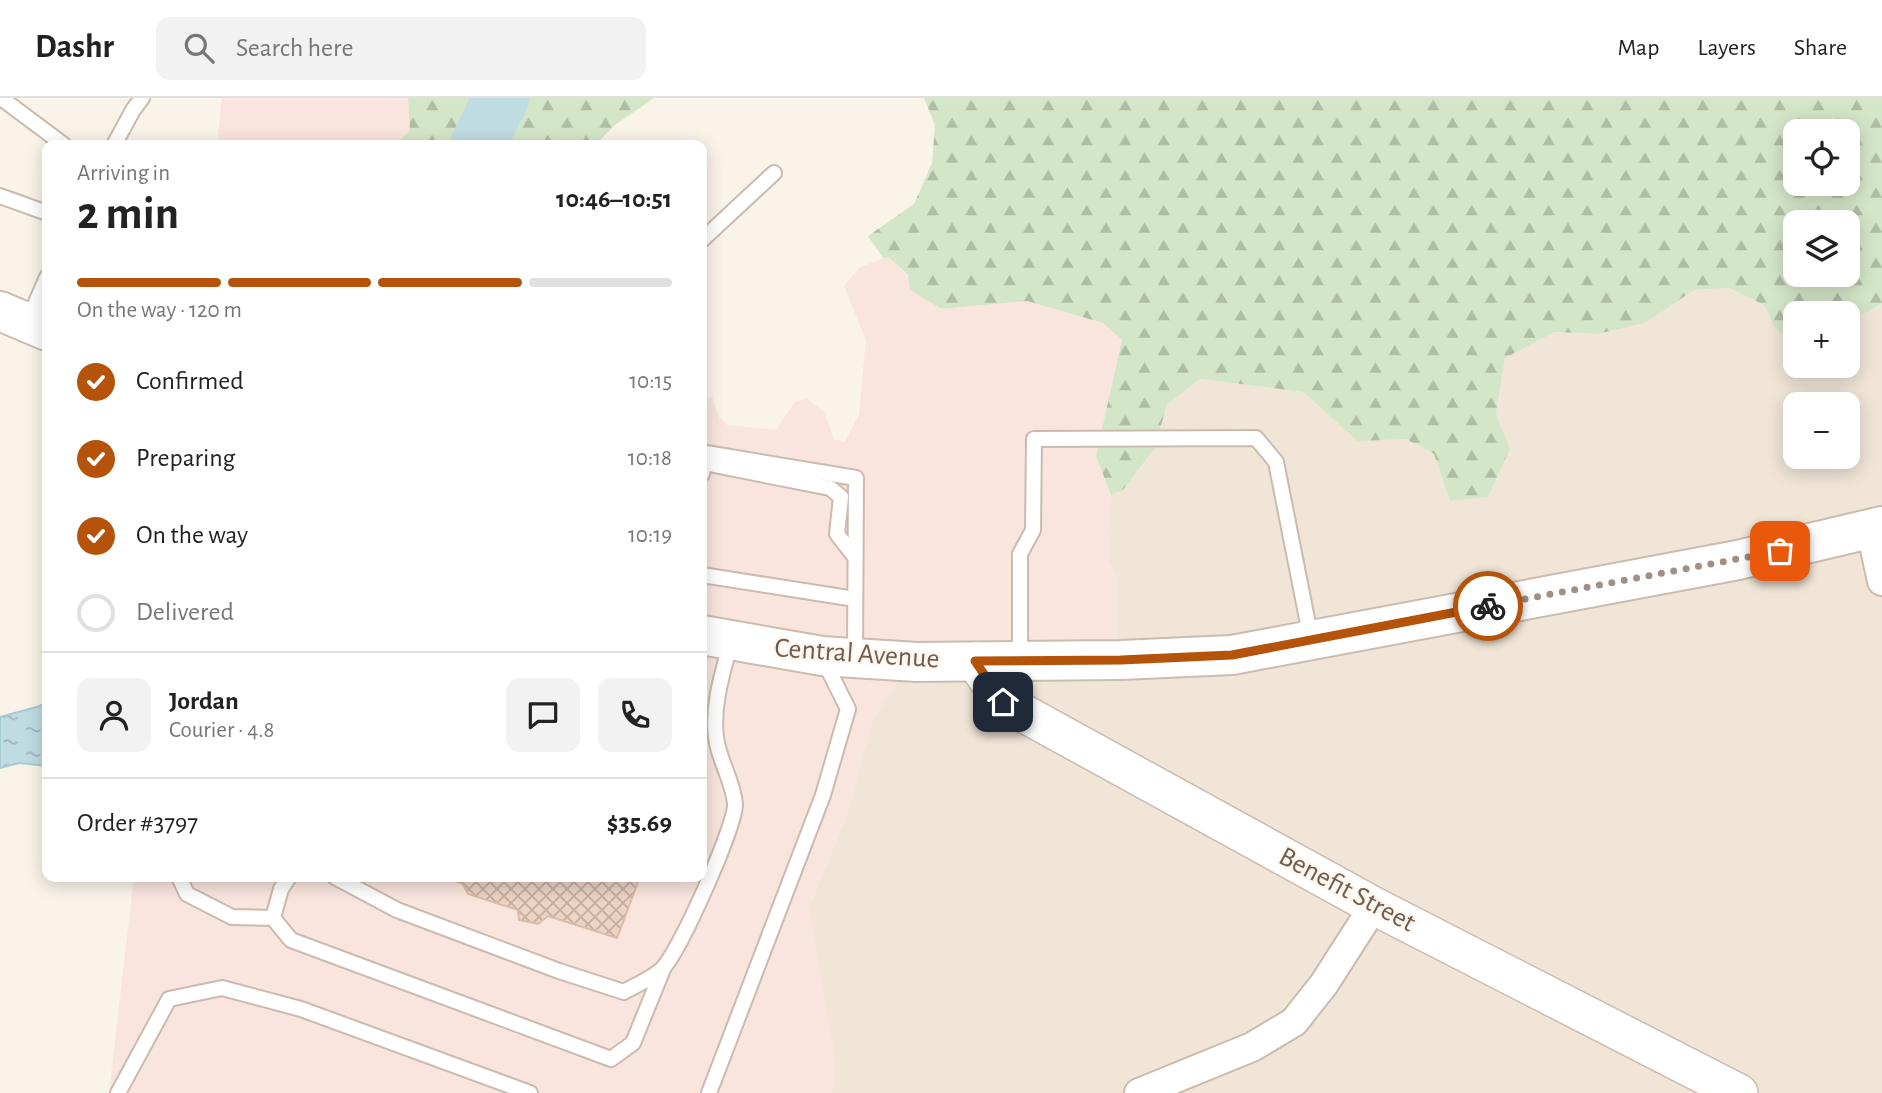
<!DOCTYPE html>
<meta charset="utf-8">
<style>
:root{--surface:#fff;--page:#f2f2f2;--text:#222;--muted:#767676;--line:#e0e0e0;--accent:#b45309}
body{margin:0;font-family:"Alegreya Sans",sans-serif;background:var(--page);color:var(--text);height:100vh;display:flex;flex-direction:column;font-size:26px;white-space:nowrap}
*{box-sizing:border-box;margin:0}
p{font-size:23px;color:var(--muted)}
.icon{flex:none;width:38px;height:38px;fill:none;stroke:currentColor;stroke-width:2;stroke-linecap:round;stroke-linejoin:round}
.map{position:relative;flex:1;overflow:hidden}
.details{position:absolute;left:42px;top:42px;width:665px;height:742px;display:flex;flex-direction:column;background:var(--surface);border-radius:14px;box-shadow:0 4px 18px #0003}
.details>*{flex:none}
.controls{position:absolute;left:1783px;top:21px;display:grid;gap:14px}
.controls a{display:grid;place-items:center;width:77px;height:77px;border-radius:14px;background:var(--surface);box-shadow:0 4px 18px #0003;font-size:35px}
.pin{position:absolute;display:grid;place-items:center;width:60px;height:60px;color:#fff;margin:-30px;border-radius:14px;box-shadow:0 4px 10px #0006}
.courier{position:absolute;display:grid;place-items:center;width:70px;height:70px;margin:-35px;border:5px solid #b45309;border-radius:50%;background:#fff;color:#222;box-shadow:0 2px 9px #0007}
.summary em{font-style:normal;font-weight:700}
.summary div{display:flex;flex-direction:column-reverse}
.summary{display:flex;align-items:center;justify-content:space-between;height:119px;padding:0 35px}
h1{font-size:46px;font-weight:700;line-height:52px}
.bar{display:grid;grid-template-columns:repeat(4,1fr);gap:10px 7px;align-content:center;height:84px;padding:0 35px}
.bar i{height:9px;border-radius:5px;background:var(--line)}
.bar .current{background:var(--accent)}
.bar p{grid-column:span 4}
.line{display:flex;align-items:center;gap:18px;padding:0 35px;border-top:2px solid var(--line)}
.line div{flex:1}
.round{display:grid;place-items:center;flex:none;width:74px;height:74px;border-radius:14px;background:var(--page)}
ol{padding:0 35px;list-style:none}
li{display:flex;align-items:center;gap:21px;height:77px}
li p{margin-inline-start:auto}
li .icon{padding:7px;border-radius:50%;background:var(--accent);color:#fff;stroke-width:4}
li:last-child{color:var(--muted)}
li i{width:38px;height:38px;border:4px solid var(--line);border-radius:50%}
header{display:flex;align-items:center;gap:42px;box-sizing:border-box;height:98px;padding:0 35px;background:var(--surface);border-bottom:2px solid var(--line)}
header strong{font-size:33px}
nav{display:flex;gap:38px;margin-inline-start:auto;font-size:24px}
.search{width:490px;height:63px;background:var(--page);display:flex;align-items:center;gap:18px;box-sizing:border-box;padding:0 24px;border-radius:14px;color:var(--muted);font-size:26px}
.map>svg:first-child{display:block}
.residential{fill:#f0e5d7;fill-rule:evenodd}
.commercial{fill:#f9e5dd}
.forest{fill:url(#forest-firs);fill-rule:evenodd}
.water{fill:url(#water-ripples);stroke:#a6cbd2;stroke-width:2}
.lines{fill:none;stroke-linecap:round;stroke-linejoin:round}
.river{stroke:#bedce1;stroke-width:56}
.building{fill:url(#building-cross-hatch);stroke:#ddbba5;stroke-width:2}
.service-casing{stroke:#cbbbaf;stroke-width:18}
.minor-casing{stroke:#cbbbaf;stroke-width:32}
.tertiary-casing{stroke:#cbbbaf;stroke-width:40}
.secondary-casing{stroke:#cdbbad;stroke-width:42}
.service{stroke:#fff;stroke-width:14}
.minor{stroke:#fff;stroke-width:28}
.tertiary{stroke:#fff;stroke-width:37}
.secondary{stroke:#fff;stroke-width:38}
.done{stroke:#a19085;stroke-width:7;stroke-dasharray:0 12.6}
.route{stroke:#b45309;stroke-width:9}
.labels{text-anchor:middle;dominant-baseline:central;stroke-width:5;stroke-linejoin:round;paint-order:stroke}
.street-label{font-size:28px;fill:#715b4f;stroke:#fdf7ee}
</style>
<header>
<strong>Dashr</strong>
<div class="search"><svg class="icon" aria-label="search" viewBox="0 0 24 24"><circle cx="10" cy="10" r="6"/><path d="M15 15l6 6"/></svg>Search here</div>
<nav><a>Map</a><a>Layers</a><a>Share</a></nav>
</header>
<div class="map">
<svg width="1882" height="995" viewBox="0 0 1882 995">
<defs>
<pattern id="forest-firs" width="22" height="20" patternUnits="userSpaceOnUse" patternTransform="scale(1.75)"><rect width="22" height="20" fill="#d4e6c8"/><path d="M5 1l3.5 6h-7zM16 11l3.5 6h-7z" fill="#b0bda5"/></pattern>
<pattern id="water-ripples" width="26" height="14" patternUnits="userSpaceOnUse" patternTransform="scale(1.75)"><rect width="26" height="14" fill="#bedce1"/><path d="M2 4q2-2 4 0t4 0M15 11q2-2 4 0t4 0" fill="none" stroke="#9fb5b9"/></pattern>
<pattern id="building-cross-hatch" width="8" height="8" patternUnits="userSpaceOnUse" patternTransform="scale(1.75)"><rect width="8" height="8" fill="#ecd3c3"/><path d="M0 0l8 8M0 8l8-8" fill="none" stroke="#c4aea1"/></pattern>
</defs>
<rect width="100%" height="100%" fill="#faf3e8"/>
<!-- residential -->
<path class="residential" d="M1728,190L1764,207L1774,228L1780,235L1795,234L1796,268H1848V221L1868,214L1882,205V995H831L835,989L809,809L848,714L872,622L912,561L1117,479L1109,464L1108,433L1111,397L1123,392L1154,351L1167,307L1200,281L1303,294L1358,342L1406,341L1434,356L1450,403L1488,399L1510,351L1496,316L1505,260L1555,234L1597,236L1645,225L1693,192ZM1796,306H1848V359H1796Z"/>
<!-- commercial -->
<g class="commercial">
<path d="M222,0H408L410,32L396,47H217Z"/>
<path d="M888,159L942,211L1027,203L1103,225L1123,243L1096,358L1111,397L1108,433L1109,464L1117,479V546L912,561L872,622L848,714L809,808L835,959V989L831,995H109L134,779H702V301L712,299L719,319L727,327L776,332L795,304L807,301L824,314L834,341L845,344L859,316L866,242L844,188L860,169Z"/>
</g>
<!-- forest -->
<g class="forest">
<path d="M408,0H654L615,27L595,47H396L410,32Z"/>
<path d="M924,0H1882V205L1868,214L1848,221V215H1796L1795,234L1780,235L1774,228L1764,207L1729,190L1694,192L1645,225L1597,236L1555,234L1505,260L1496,316L1510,351L1488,399L1450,403L1434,356L1406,341L1358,343L1303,294L1200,281L1167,307L1154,351L1123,392L1111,397L1096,358L1122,242L1103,225L1027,203L942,211L910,192L908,177L888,159L884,161L868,138L914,106L932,65L935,27ZM1796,33H1848V86H1796ZM1796,124H1848V177H1796Z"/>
</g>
<!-- water -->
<path class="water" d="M47,603V668L19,665L0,670V619L40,608Z"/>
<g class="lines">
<!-- river -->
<path class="river" d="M478,47L501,0"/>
</g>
<!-- building -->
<path class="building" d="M444,779H640L617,840L548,818L538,826L519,822L518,812L468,796L463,786Z"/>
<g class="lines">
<!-- service casing -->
<g class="service-casing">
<g id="service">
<path d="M1,0L64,47"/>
<path d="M114,47L133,12L142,0"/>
<path d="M0,98L47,115"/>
<path d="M702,142L774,75"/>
<path d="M28,223L47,179"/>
<path d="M704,365L830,390L841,399L837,436L855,459"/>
<path d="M702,376L706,355L856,380L855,559"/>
<path d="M702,477L855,501"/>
<path d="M1020,562V456L1033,432L1034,341L1256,340L1276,364L1311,541"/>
<path d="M179,779L187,796L232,819L273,820L291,842L611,961L633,945L663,871"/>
<path d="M335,779L397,812L559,873L624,894C636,887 651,881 661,872C678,858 736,727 735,706C733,682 718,661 716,639C712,606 723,574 731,543"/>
<path d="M273,820L281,791L289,779"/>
<path d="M118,995L169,901L222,890L301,911L530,995"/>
<path d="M709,995L823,697L848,611L824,563"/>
</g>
</g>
<!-- minor casing -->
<g class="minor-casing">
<g id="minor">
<path d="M1871,432L1882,483"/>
<path d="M1139,995L1252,949L1294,924L1324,886L1374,808"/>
</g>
</g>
<!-- tertiary casing -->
<g class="tertiary-casing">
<path id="tertiary" d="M975,563L1003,604L1374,808L1739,995"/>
</g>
<!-- secondary casing -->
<g class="secondary-casing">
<g id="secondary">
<path d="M0,213L47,233"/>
<path d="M702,537L822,558L917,564L1121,562L1232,557L1738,462L1882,428"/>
</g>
</g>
<!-- service -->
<use href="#service" class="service"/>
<!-- minor -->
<use href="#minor" class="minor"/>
<!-- tertiary -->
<use href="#tertiary" class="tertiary"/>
<!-- secondary -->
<use href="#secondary" class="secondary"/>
</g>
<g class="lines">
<!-- done -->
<path class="done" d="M1488,508L1780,453"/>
<!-- route -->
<path class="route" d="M1003,604L975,563L1121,562L1232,557L1488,508"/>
</g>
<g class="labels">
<!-- street labels -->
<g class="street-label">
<text transform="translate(857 556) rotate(4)">Central Avenue</text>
<text transform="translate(1347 792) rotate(28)">Benefit Street</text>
</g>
</g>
</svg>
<div class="controls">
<a><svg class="icon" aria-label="locate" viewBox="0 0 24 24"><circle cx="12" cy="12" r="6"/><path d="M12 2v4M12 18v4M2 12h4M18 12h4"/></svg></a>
<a><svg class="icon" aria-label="layers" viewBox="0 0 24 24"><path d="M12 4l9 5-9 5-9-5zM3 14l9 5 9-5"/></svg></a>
<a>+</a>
<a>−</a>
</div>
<div class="pin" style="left:1780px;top:453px;background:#ea580c"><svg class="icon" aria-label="bag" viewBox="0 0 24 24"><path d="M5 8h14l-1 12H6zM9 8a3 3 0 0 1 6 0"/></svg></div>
<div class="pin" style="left:1003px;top:604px;background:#1f2937"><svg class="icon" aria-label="home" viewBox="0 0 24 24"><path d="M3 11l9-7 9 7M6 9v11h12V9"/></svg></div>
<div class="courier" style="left:1488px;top:508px"><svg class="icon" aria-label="bike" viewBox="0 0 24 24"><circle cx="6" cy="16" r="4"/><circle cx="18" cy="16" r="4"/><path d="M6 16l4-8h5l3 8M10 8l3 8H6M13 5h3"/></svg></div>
<section class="details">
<div class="summary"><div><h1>2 min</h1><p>Arriving in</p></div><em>10:46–10:51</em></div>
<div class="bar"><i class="current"></i><i class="current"></i><i class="current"></i><i></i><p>On the way · 120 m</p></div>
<ol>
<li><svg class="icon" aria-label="check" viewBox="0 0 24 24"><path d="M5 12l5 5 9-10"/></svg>Confirmed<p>10:15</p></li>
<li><svg class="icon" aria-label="check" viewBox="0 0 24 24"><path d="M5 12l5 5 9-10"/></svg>Preparing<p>10:18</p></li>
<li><svg class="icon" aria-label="check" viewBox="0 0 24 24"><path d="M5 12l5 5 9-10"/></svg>On the way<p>10:19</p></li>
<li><i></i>Delivered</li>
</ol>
<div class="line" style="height:126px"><a class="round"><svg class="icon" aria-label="person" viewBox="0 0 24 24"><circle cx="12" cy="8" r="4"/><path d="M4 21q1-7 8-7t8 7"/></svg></a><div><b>Jordan</b><p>Courier · 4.8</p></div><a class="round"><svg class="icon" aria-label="chat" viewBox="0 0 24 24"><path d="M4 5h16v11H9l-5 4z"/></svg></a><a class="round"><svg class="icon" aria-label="phone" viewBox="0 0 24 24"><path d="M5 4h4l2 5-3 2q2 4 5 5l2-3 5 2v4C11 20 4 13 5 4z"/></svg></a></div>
<div class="line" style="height:91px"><div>Order #3797</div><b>$35.69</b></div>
</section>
</div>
